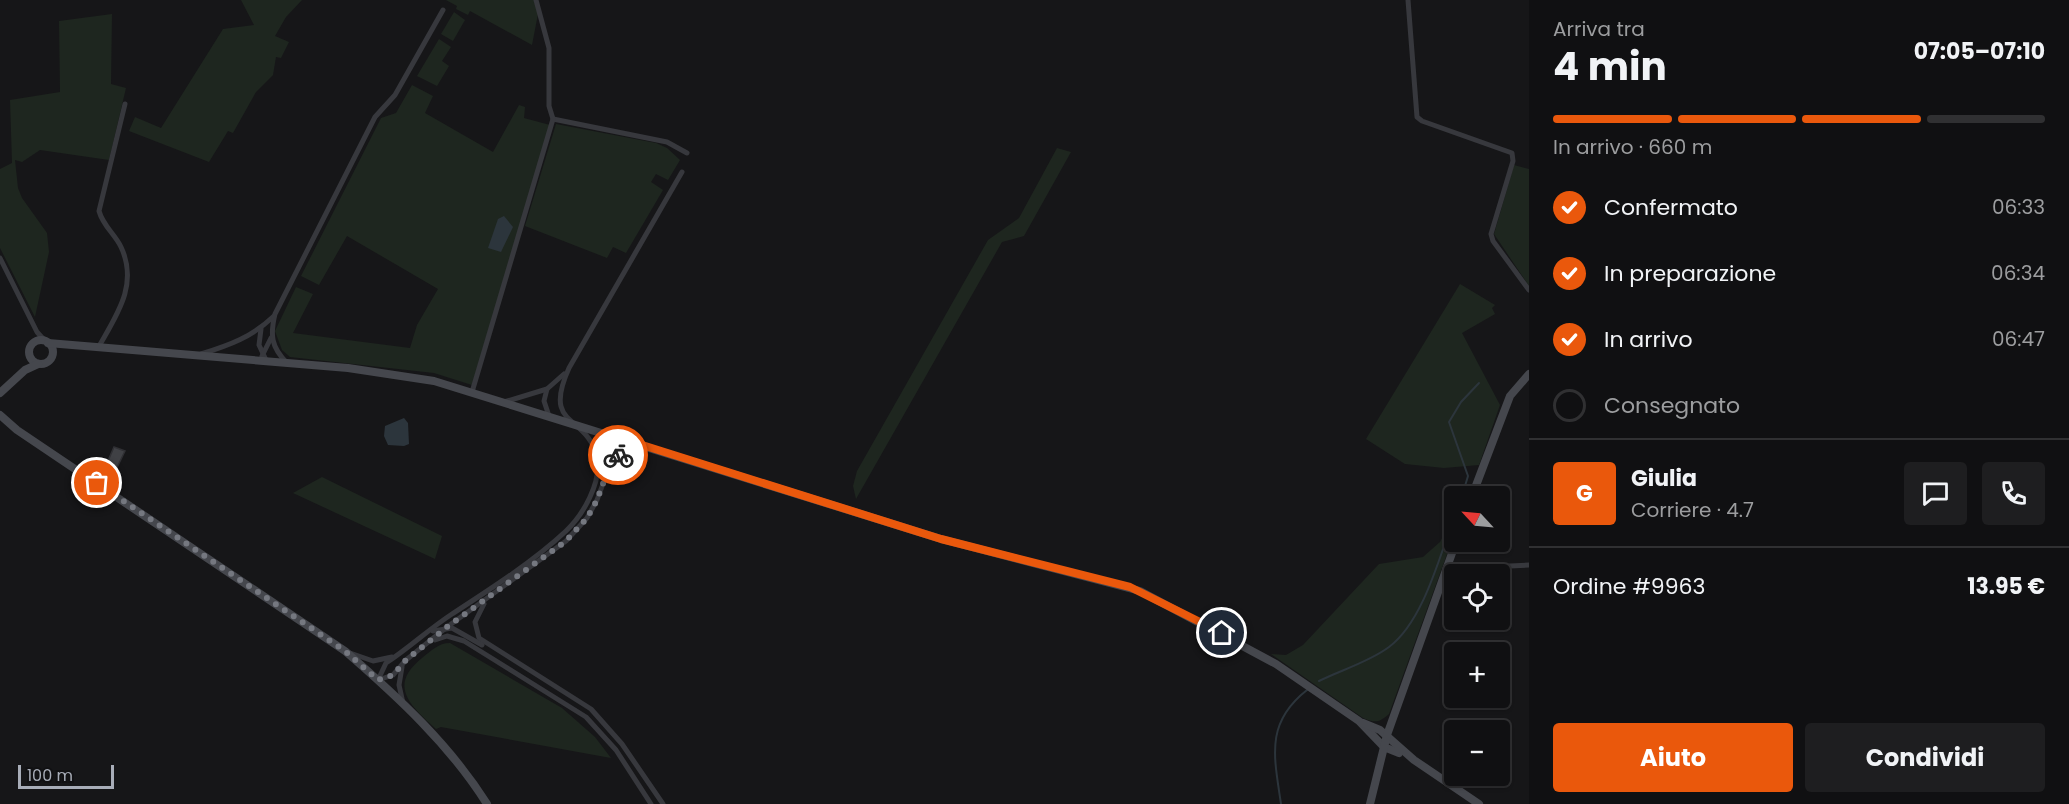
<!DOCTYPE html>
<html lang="it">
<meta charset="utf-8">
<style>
:root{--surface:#101012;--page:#1e1e20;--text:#f1f3f6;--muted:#9c9d9f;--line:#303032;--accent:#ea580c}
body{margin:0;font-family:Poppins,sans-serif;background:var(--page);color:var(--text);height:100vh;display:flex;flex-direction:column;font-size:22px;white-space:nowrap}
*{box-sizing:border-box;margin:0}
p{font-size:20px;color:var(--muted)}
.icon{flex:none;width:33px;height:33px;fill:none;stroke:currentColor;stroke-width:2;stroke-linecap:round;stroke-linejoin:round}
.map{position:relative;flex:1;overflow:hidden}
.panel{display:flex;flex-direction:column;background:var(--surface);width:540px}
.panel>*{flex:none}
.needle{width:39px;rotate:296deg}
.buttons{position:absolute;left:1444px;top:486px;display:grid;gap:12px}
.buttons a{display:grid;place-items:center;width:66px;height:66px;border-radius:6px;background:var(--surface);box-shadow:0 2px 4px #0004,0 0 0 2px var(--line);font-size:30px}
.scale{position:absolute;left:18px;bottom:15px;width:96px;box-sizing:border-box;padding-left:6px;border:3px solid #a8adb8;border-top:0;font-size:16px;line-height:21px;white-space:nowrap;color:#a8adb8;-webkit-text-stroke:4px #111113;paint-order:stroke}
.pin{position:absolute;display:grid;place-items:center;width:51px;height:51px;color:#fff;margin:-26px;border:3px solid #fff;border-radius:50%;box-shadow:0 2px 6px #0007}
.courier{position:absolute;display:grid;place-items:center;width:60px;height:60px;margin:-30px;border:4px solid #ea580c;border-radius:50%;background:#fff;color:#222;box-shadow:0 2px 8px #0007}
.head em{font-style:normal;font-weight:700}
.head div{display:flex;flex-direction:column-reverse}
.head{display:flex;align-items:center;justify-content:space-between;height:102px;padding:0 24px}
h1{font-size:39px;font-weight:700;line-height:45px}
.bar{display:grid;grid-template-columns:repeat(4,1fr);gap:9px 6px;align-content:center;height:72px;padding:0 24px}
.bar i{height:8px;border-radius:4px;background:var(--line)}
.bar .on{background:var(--accent)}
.bar p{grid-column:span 4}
.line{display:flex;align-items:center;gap:15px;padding:0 24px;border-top:2px solid var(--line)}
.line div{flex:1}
.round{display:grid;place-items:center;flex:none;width:63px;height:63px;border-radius:6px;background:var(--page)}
ol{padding:0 24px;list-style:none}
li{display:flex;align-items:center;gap:18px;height:66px}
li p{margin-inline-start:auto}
li .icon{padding:6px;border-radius:50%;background:var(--accent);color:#fff;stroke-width:4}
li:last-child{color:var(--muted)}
li i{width:33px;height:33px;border:3px solid var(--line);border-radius:50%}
.action{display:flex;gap:12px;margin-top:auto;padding:12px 24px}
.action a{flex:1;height:69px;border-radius:6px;background:var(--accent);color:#fff;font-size:24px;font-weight:700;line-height:69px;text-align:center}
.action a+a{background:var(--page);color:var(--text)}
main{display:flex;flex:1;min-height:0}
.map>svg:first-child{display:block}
.green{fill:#1e261f}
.water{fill:#2c353c}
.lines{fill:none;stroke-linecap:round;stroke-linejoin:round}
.stream{stroke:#2c353c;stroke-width:2}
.building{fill:#404145;stroke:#303034;stroke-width:1.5}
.street{stroke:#37383d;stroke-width:5}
.secondary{stroke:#45474d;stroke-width:8}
.done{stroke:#757880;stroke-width:6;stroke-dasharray:0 10.8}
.route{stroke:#ea580c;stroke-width:8}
</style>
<main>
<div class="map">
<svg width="1529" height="804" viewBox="0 0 1529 804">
<rect width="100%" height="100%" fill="#161618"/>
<!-- green -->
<g class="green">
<path d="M241,0H302L286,17L275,36L289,42L281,58L276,57L273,75L256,92L233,133L228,131L209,162L129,131L135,117L161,128L223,29L254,25Z"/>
<path d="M446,0H534L538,14L532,45L470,11L468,15L456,9L457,6Z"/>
<path d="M454,12L465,20L453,41L441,34Z"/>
<path d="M112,14L111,84L126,88L109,160L40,150L22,162L15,160L18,188L22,198L47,233L49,252L35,317L0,248V169L12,163L10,100L60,92L59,21Z"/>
<path d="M439,39L451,47L442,61L449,66L437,86L417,76Z"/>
<path d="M412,85L433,96L425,113L493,152L519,105L525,107L524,118L550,125L472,385L434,373L290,357L282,350L275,331L296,287L313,294L293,333L410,348L417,325L438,289L347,236L319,285L301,276L381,118L396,113Z"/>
<path d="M556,124L656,143L667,148L680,160L668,180L656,174L651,182L663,190L626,253L613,247L607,258L525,226Z"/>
<path d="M1057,148L1071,152L1024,236L1002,242L856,499L853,486L857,471L988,240L1019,218Z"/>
<path d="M1514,165L1529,169V286L1494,234Z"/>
<path d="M1460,284L1495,305L1492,308L1495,314L1462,333L1500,405L1479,465L1444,468L1405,464L1366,439Z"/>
<path d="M322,477L442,536L435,559L293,493Z"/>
<path d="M1455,514V532L1389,714C1379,723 1375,723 1363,718L1271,654L1286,655L1303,645L1379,564L1423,557L1440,542Z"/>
<path d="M450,643L562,708L595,737L611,758L441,727L436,729C411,706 387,686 422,658C431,651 438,643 450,643Z"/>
</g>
<!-- water -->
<g class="water">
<path d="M504,216L513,227L501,252L488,248L498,219Z"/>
<path d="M404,418L408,423L409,444L404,446L388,445L384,436L385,426Z"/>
</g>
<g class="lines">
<!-- stream -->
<g class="stream">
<path d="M1462,496L1468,476L1449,422L1461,402L1479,383"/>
<path d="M1319,681C1341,670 1369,662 1389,647C1424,621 1440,554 1455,515"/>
<path d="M1281,804C1274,756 1265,723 1307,690"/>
</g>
</g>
<!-- building -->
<path class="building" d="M114,447L125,451L110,482L101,477Z"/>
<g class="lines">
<!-- street -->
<g class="street">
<path d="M1408,0L1417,117L1422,121L1512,153L1513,161L1491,234L1493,241L1529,290"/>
<path d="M553,119L667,142L687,153"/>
<path d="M0,258L37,332L46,342"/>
<path d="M261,329L259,345L266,360"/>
<path d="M98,348C116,316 139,285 121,247C115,234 103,226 99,211L125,104"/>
<path d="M201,354C230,345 252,337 274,316"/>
<path d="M262,356L271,338"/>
<path d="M287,363C271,347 270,335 275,314L375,117L395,95L443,10"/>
<path d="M547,389L544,401L549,416"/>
<path d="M472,392L553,119L549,106V48L536,0"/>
<path d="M504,402L547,389L564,374"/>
<path d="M638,445L620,453L611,462L597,500L587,518L566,541L447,627L406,660L393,675L378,680L386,663C409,648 429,629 452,614C489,590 534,561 566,531C583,515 602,482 597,458C588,413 541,430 569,368L682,172"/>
<path d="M598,457L604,441L612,436L614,450L611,460"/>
<path d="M1446,569L1529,565"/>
<path d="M484,604L475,622L479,638L591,709L622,744L663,804"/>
<path d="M433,631L452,628L482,645"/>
<path d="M435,640L447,636L464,641L586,717L616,750L651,804"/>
<path d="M350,653L373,661L392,657"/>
<path d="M402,667L399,685L403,703"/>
</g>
<!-- secondary -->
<g class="secondary">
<circle cx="41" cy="352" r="12"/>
<path d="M48,343L348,368L434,381L941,539L1140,591L1276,664L1359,721L1384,747L1399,753"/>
<path d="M0,393L25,370L38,364"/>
<path d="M0,415L17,430L345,651C398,697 450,745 487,804"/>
<path d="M1472,496L1510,396L1529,374"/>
<path d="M1363,723L1380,730L1414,760L1479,804"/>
<path d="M1370,804L1387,735L1456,542"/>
</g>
</g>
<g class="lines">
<!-- done -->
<path class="done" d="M97,483L345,651L378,680L393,675L406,660L447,627L566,541L587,518L597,500L611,462L618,455"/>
<!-- route -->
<path class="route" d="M618,455L639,444L941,539L1130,587L1222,633"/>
</g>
</svg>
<div class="buttons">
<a><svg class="needle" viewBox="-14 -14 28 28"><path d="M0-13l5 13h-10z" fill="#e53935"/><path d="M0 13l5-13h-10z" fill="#9c9d9f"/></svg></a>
<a><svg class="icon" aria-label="locate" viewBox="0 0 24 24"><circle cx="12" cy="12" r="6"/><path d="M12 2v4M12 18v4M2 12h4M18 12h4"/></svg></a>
<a>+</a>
<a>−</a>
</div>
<div class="scale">100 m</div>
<div class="pin" style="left:97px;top:483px;background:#ea580c"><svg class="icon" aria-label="bag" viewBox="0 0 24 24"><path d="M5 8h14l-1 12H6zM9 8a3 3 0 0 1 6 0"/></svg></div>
<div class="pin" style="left:1222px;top:633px;background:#1f2937"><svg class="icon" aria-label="home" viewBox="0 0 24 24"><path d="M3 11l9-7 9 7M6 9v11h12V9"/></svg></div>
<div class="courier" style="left:618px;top:455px"><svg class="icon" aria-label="bike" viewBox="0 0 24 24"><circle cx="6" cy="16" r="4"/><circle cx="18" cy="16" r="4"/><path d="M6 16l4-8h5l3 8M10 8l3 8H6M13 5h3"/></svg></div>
</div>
<section class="panel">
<div class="head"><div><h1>4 min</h1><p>Arriva tra</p></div><em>07:05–07:10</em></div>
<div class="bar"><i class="on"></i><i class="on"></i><i class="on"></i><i></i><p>In arrivo · 660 m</p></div>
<ol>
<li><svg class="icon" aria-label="check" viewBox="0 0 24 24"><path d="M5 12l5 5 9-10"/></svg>Confermato<p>06:33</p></li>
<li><svg class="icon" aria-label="check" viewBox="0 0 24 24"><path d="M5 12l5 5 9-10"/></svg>In preparazione<p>06:34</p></li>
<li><svg class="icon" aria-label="check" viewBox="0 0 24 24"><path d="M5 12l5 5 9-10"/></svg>In arrivo<p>06:47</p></li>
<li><i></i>Consegnato</li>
</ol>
<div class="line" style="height:108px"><b class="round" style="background:var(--accent);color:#fff">G</b><div><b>Giulia</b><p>Corriere · 4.7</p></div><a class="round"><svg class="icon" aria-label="chat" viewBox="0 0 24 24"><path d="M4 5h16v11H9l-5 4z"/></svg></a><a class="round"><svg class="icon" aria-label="phone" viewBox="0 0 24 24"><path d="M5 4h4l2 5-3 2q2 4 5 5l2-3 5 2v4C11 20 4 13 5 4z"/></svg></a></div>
<div class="line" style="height:78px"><div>Ordine #9963</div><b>13.95 €</b></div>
<div class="action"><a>Aiuto</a><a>Condividi</a></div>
</section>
</main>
